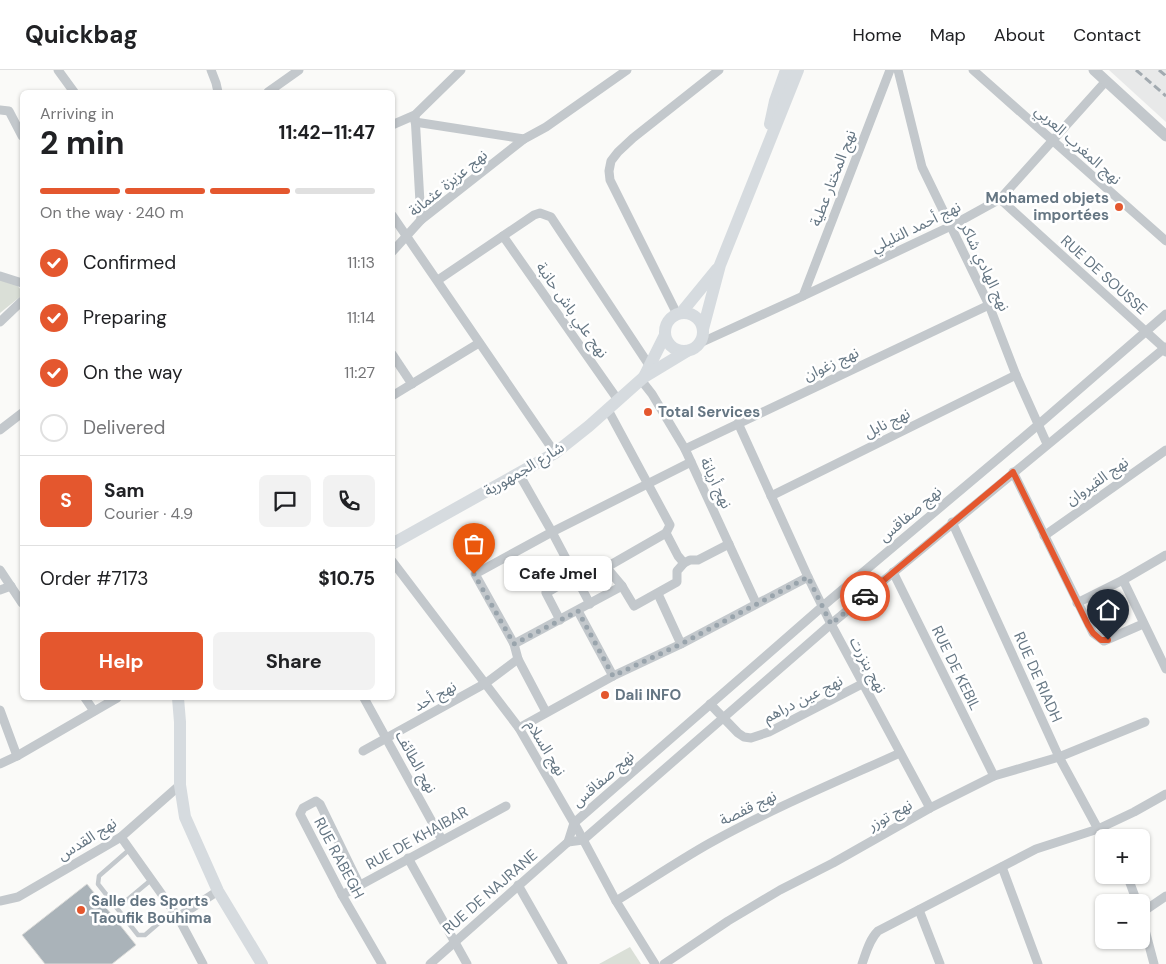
<!DOCTYPE html>
<meta charset="utf-8">
<style>
:root{--surface:#fff;--page:#f2f2f2;--text:#202124;--muted:#757577;--line:#e0e0e0;--accent:#e4572e}
body{margin:0;font-family:"DM Sans","Noto Sans Arabic",sans-serif;background:var(--page);color:var(--text);height:100vh;display:flex;flex-direction:column;font-size:19px;white-space:nowrap}
*{box-sizing:border-box;margin:0}
p{font-size:16px;color:var(--muted)}
.icon{flex:none;width:28px;height:28px;fill:none;stroke:currentColor;stroke-width:2;stroke-linecap:round;stroke-linejoin:round}
.map{position:relative;flex:1;overflow:hidden}
.side{position:absolute;left:20px;top:20px;width:375px;height:610px;display:flex;flex-direction:column;background:var(--surface);border-radius:8px;box-shadow:0 1px 4px #0004}
.side>*{flex:none}
.tools{position:absolute;left:1095px;top:759px;display:grid;gap:10px}
.tools a{display:grid;place-items:center;width:55px;height:55px;border-radius:8px;background:var(--surface);box-shadow:0 1px 4px #0004;font-size:25px}
.pin{position:absolute;display:grid;place-items:center;width:42px;height:42px;color:#fff;margin:-51px -21px;border-radius:50% 50% 50% 0;rotate:-45deg;box-shadow:0 0 5px #0007}
.pin .icon{rotate:45deg}
.courier{position:absolute;display:grid;place-items:center;width:50px;height:50px;margin:-25px;border:4px solid #e4572e;border-radius:50%;background:#fff;color:#222;box-shadow:0 1px 6px #0007}
.bubble{position:absolute;height:35px;border-radius:8px;background:var(--surface);box-shadow:0 1px 4px #0004;font-size:16px;font-weight:700;line-height:35px;text-align:center}
.head em{font-style:normal;font-weight:700}
.head div{display:flex;flex-direction:column-reverse}
.head{display:flex;align-items:center;justify-content:space-between;height:85px;padding:0 20px}
h1{font-size:32px;font-weight:700;line-height:38px}
.bar{display:grid;grid-template-columns:repeat(4,1fr);gap:8px 5px;align-content:center;height:60px;padding:0 20px}
.bar i{height:6px;border-radius:4px;background:var(--line)}
.bar .current{background:var(--accent)}
.bar p{grid-column:span 4}
.line{display:flex;align-items:center;gap:12px;padding:0 20px;border-top:1px solid var(--line)}
.line div{flex:1}
.round{display:grid;place-items:center;flex:none;width:52px;height:52px;border-radius:8px;background:var(--page)}
ol{padding:0 20px;list-style:none}
li{display:flex;align-items:center;gap:15px;height:55px}
li p{margin-inline-start:auto}
li .icon{padding:5px;border-radius:50%;background:var(--accent);color:#fff;stroke-width:4}
li:last-child{color:var(--muted)}
li i{width:28px;height:28px;border:2px solid var(--line);border-radius:50%}
.cta{display:flex;gap:10px;margin-top:auto;padding:10px 20px}
.cta a{flex:1;height:58px;border-radius:8px;background:var(--accent);color:#fff;font-size:20px;font-weight:700;line-height:58px;text-align:center}
.cta a+a{background:var(--page);color:var(--text)}
header{display:flex;align-items:center;gap:30px;box-sizing:border-box;height:70px;padding:0 25px;background:var(--surface);border-bottom:1px solid var(--line)}
header strong{font-size:24px}
nav{display:flex;gap:28px;margin-inline-start:auto;font-size:18px}
.map>svg:first-child{display:block}
.built{fill:#e8e9e9}
.green{fill:#dadfd7}
.building{fill:#aab3b9;stroke:#dcdcda}
.lines{fill:none;stroke-linecap:round;stroke-linejoin:round}
.service{stroke:#c3c8cc;stroke-width:4.5}
.minor{stroke:#c3c8cc;stroke-width:9}
.tertiary{stroke:#c3c8cc;stroke-width:11}
.secondary{stroke:#d6dbdf;stroke-width:12}
.rail{stroke:#a2aab0;stroke-width:3;stroke-dasharray:8 4;stroke-linecap:butt}
.done{stroke:#99a4ac;stroke-width:5;stroke-dasharray:0 9}
.route{stroke:#e4572e;stroke-width:6}
.poi-dot{fill:#e4572e;stroke:#fff;stroke-width:2}
.labels{text-anchor:middle;dominant-baseline:central;stroke-width:5;stroke-linejoin:round;paint-order:stroke}
.street-label{font-size:15px;fill:#657683;stroke:#fff}
.poi-label{font-size:15px;font-weight:bold;fill:#657683;stroke:#fff;text-anchor:start}
</style>
<header>
<strong>Quickbag</strong>
<nav><a>Home</a><a>Map</a><a>About</a><a>Contact</a></nav>
</header>
<div class="map">
<svg width="1166" height="894" viewBox="0 0 1166 894">
<rect width="100%" height="100%" fill="#fafaf8"/>
<!-- built -->
<path class="built" d="M1109,0H1166V52Z"/>
<!-- green -->
<g class="green">
<path d="M0,209L15,213L22,221L21,226L0,243Z"/>
<path d="M630,877L641,894H599Z"/>
</g>
<!-- building -->
<path class="building" d="M87,814L136,875L112,894H45L22,865Z"/>
<g class="lines">
<!-- service -->
<g class="service">
<path d="M130,779L99,806L98,814L138,865H145L174,840"/>
<path d="M121,835L151,810"/>
</g>
<!-- minor -->
<g class="minor">
<path d="M58,0L74,22"/>
<path d="M211,0L216,13L218,22"/>
<path d="M898,0L922,97L989,235L1016,305L1047,374"/>
<path d="M973,0L1166,171"/>
<path d="M268,22L299,0"/>
<path d="M0,40L9,41L22,66"/>
<path d="M415,45L421,150"/>
<path d="M415,52L524,69L546,57L627,0"/>
<path d="M392,55L415,45L461,0"/>
<path d="M1000,129L1164,278L1166,282"/>
<path d="M392,145L555,383"/>
<path d="M503,166L618,330"/>
<path d="M392,182L421,150L524,69"/>
<path d="M0,206L22,213"/>
<path d="M438,210L534,145L540,143L551,147L649,295"/>
<path d="M803,226L890,0"/>
<path d="M677,244L610,110L609,101L611,91L618,82L633,68L719,0"/>
<path d="M0,252L22,231"/>
<path d="M700,273L803,226L951,156L1000,129L1106,11"/>
<path d="M392,284L412,314"/>
<path d="M641,310L652,324L685,379L756,533"/>
<path d="M392,326L479,273"/>
<path d="M608,340L670,455L666,463L678,486L684,493"/>
<path d="M738,353L808,507L831,554L930,738"/>
<path d="M0,360L22,343"/>
<path d="M685,379L989,235"/>
<path d="M1013,402L1093,563L1104,571L1143,554"/>
<path d="M519,404L552,462L590,534"/>
<path d="M771,426L1016,305"/>
<path d="M952,452L1059,687L1098,759L1107,768"/>
<path d="M1044,466L1166,380"/>
<path d="M392,491L519,658L578,760L616,831L655,894"/>
<path d="M606,497L622,516L634,536L677,512V501L684,493L690,490H698L729,474"/>
<path d="M0,500L22,533"/>
<path d="M893,502L994,706"/>
<path d="M1123,510L1166,599"/>
<path d="M579,513L666,463"/>
<path d="M0,520L11,516"/>
<path d="M658,524L681,574"/>
<path d="M1077,533L1123,510L1166,485"/>
<path d="M578,541L613,606"/>
<path d="M560,550L546,523L575,506"/>
<path d="M514,574L622,516"/>
<path d="M85,628L94,641"/>
<path d="M364,628L442,770"/>
<path d="M710,634L738,663L744,667L751,668L769,662L862,614"/>
<path d="M0,640L17,686"/>
<path d="M546,642L518,589L514,574L475,504L552,462L691,392"/>
<path d="M519,658L613,606L681,574L808,507"/>
<path d="M363,681L486,613L518,589"/>
<path d="M0,694L17,686L117,628"/>
<path d="M121,767L178,847L203,894"/>
<path d="M568,772L574,753L823,536L1038,355L1166,244"/>
<path d="M568,772L583,770L831,554L1166,277"/>
<path d="M408,788L467,894"/>
<path d="M1002,797L1038,894"/>
<path d="M1127,805L1137,832"/>
<path d="M518,815L563,894"/>
<path d="M360,816L320,734L316,731L303,738L300,744L342,825L382,894"/>
<path d="M342,825L506,736"/>
<path d="M0,831L18,827L121,767L180,715"/>
<path d="M616,831C647,812 678,791 710,773C771,739 836,712 900,683"/>
<path d="M919,840L940,894"/>
<path d="M1141,843L1166,826"/>
<path d="M1141,845L1154,894"/>
<path d="M178,847L218,821"/>
<path d="M430,894L568,772"/>
<path d="M664,894L728,851L780,820L833,793L930,738L994,706L1059,687L1145,652"/>
<path d="M862,894C866,883 869,870 878,861L1036,779L1098,759L1134,742L1166,724"/>
</g>
<!-- tertiary -->
<path class="tertiary" d="M1094,0L1166,66"/>
<!-- secondary -->
<g class="secondary">
<path d="M770,54L775,31L786,0"/>
<circle cx="684" cy="262" r="19"/>
<path d="M681,243L717,199"/>
<path d="M703,259L720,195L798,0"/>
<path d="M644,307L665,265"/>
<path d="M392,474L555,383L589,356L644,307L687,281"/>
<path d="M178,628L180,652V715L185,747L218,821L262,894"/>
</g>
<!-- rail -->
<g class="rail">
<path d="M1136,0L1166,26"/>
<path d="M1159,0L1166,6"/>
</g>
</g>
<g class="lines">
<!-- done -->
<path class="done" d="M474,504L514,574L578,541L613,606L681,574L808,507L831,554L865,526"/>
<!-- route -->
<path class="route" d="M865,526L1013,402L1088,555L1093,563L1101,570H1108"/>
</g>
<!-- markers -->
<g class="poi-dot">
<circle cx="1119" cy="137" r="5"/>
<circle cx="648" cy="342" r="5"/>
<circle cx="605" cy="625" r="5"/>
<circle cx="81" cy="840" r="5"/>
</g>
<g class="labels">
<!-- street labels -->
<g class="street-label">
<text transform="translate(1078 75) rotate(42)">نهج المغرب العربي</text>
<text transform="translate(833 108) rotate(-69)">نهج المختار عطية</text>
<text transform="translate(448 113) rotate(-39)">نهج عزيزة عثمانة</text>
<text transform="translate(916 157) rotate(-26)">نهج أحمد التليلي</text>
<text transform="translate(985 197) rotate(65)">نهج الهادي شاكر</text>
<text transform="translate(1104 205) rotate(42)">RUE DE SOUSSE</text>
<text transform="translate(572 240) rotate(55)">نهج علي باش حانبة</text>
<text transform="translate(831 294) rotate(-25)">نهج زغوان</text>
<text transform="translate(887 353) rotate(-26)">نهج نابل</text>
<text transform="translate(524 399) rotate(-31)">شارع الجمهورية</text>
<text transform="translate(1097 411) rotate(-35)">نهج القيروان</text>
<text transform="translate(716 413) rotate(65)">نهج أريانة</text>
<text transform="translate(910 444) rotate(-40)">نهج صفاقس</text>
<text transform="translate(868 595) rotate(62)">نهج بنزرت</text>
<text transform="translate(956 598) rotate(64)">RUE DE KEBIL</text>
<text transform="translate(1038 607) rotate(66)">RUE DE RIADH</text>
<text transform="translate(435 626) rotate(-29)">نهج أحد</text>
<text transform="translate(803 629) rotate(-27)">نهج عين دراهم</text>
<text transform="translate(546 678) rotate(59)">نهج السلام</text>
<text transform="translate(416 692) rotate(61)">نهج الطائف</text>
<text transform="translate(603 709) rotate(-41)">نهج صفاقس</text>
<text transform="translate(748 738) rotate(-26)">نهج قفصة</text>
<text transform="translate(890 745) rotate(-29)">نهج توزر</text>
<text transform="translate(417 768) rotate(-29)">RUE DE KHAIBAR</text>
<text transform="translate(87 769) rotate(-32)">نهج القدس</text>
<text transform="translate(339 788) rotate(62)">RUE RABEGH</text>
<text transform="translate(490 822) rotate(-41)">RUE DE NAJRANE</text>
</g>
<!-- poi labels -->
<g class="poi-label">
<text x="1109" y="128" text-anchor="end">Mohamed objets<tspan x="1109" dy="17">importées</tspan></text>
<text x="658" y="342">Total Services</text>
<text x="615" y="625">Dali INFO</text>
<text x="91" y="831">Salle des Sports<tspan x="91" dy="17">Taoufik Bouhima</tspan></text>
</g>
</g>
</svg>
<div class="tools">
<a>+</a>
<a>−</a>
</div>
<div class="pin" style="left:474px;top:504px;background:#ea580c"><svg class="icon" aria-label="bag" viewBox="0 0 24 24"><path d="M5 8h14l-1 12H6zM9 8a3 3 0 0 1 6 0"/></svg></div>
<div class="pin" style="left:1108px;top:570px;background:#1f2937"><svg class="icon" aria-label="home" viewBox="0 0 24 24"><path d="M3 11l9-7 9 7M6 9v11h12V9"/></svg></div>
<div class="courier" style="left:865px;top:526px"><svg class="icon" aria-label="car" viewBox="0 0 24 24"><path d="M5 17H2v-5l4-1 3-4h7l3 4 3 1v5h-3M9 17h6M6 11h13"/><circle cx="7" cy="17" r="2"/><circle cx="17" cy="17" r="2"/></svg></div>
<div class="bubble" style="left:504px;top:486px;width:108px">Cafe Jmel</div>
<section class="side">
<div class="head"><div><h1>2 min</h1><p>Arriving in</p></div><em>11:42–11:47</em></div>
<div class="bar"><i class="current"></i><i class="current"></i><i class="current"></i><i></i><p>On the way · 240 m</p></div>
<ol>
<li><svg class="icon" aria-label="check" viewBox="0 0 24 24"><path d="M5 12l5 5 9-10"/></svg>Confirmed<p>11:13</p></li>
<li><svg class="icon" aria-label="check" viewBox="0 0 24 24"><path d="M5 12l5 5 9-10"/></svg>Preparing<p>11:14</p></li>
<li><svg class="icon" aria-label="check" viewBox="0 0 24 24"><path d="M5 12l5 5 9-10"/></svg>On the way<p>11:27</p></li>
<li><i></i>Delivered</li>
</ol>
<div class="line" style="height:90px"><b class="round" style="background:var(--accent);color:#fff">S</b><div><b>Sam</b><p>Courier · 4.9</p></div><a class="round"><svg class="icon" aria-label="chat" viewBox="0 0 24 24"><path d="M4 5h16v11H9l-5 4z"/></svg></a><a class="round"><svg class="icon" aria-label="phone" viewBox="0 0 24 24"><path d="M5 4h4l2 5-3 2q2 4 5 5l2-3 5 2v4C11 20 4 13 5 4z"/></svg></a></div>
<div class="line" style="height:65px"><div>Order #7173</div><b>$10.75</b></div>
<div class="cta"><a>Help</a><a>Share</a></div>
</section>
</div>
